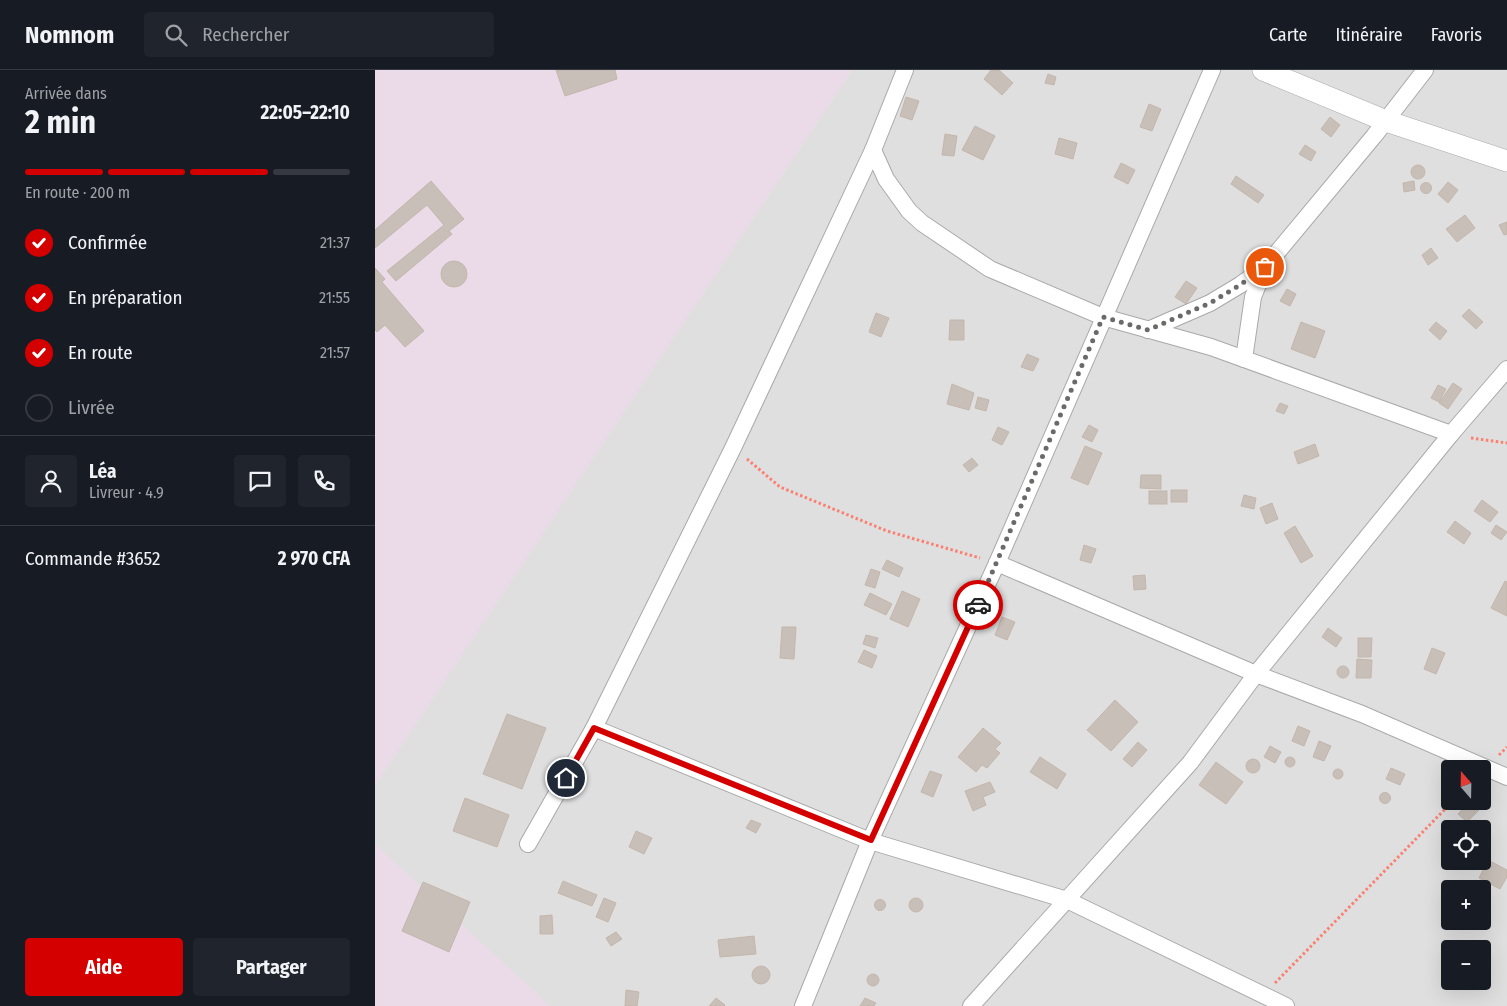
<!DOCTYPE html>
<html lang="fr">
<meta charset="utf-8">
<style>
:root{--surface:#171b24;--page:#20242c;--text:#f1f3f6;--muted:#9ea1a6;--line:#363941;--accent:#d40000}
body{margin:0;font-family:"Fira Sans Condensed",sans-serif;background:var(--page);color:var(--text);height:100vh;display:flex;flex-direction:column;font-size:19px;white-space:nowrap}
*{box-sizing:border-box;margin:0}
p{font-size:16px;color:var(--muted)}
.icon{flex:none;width:28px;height:28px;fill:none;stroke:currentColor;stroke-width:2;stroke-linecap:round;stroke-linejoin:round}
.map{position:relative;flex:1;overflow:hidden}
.panel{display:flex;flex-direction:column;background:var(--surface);width:375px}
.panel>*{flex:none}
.needle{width:32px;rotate:340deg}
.tools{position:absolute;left:1066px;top:690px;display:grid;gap:10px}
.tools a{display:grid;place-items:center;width:50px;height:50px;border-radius:5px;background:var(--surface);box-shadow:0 5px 20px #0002;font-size:25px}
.pin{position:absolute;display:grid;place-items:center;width:42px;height:42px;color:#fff;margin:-21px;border:2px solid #fff;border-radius:50%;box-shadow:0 1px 5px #0007}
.courier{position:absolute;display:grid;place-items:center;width:50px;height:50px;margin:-25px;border:4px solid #d40000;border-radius:50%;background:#fff;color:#222;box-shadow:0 1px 6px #0007}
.summary em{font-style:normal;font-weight:700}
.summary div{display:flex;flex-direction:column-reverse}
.summary{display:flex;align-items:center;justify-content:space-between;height:85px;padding:0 25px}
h1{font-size:32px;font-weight:700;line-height:38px}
.bar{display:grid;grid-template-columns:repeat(4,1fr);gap:8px 5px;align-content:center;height:60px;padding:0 25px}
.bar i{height:6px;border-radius:4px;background:var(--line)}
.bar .current{background:var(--accent)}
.bar p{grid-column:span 4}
.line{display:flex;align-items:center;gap:12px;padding:0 25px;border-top:1px solid var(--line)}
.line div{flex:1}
.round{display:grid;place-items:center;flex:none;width:52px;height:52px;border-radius:5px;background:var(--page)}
ol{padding:0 25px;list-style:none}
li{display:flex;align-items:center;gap:15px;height:55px}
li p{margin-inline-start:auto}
li .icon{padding:5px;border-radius:50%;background:var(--accent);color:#fff;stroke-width:4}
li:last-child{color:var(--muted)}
li i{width:28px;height:28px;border:2px solid var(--line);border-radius:50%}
.primary-button{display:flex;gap:10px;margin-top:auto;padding:10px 25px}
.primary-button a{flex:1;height:58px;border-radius:5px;background:var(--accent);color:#fff;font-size:20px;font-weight:700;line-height:58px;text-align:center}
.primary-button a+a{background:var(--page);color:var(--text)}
header{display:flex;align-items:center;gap:30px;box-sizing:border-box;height:70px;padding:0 25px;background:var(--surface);border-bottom:1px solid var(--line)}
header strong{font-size:24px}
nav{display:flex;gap:28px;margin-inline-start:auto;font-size:18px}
.search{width:350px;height:45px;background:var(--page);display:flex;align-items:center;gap:12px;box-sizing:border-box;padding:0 18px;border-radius:5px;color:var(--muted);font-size:19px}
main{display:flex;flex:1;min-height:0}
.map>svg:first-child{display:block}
.residential{fill:#e0dfdf;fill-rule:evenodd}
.industrial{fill:#ebdbe8}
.building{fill:#c7bfb8;stroke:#c4b6ab}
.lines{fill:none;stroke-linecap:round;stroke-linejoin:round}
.minor-casing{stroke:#a9a9a9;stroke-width:18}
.tertiary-casing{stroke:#a9a9a9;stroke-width:22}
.path{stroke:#fa8072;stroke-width:3;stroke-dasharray:2.5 2.5;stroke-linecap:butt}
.minor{stroke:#fff;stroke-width:16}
.tertiary{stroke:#fff;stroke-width:21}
.done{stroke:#6b6a68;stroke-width:5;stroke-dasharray:0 9}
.route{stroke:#d40000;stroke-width:6}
</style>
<header>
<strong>Nomnom</strong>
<div class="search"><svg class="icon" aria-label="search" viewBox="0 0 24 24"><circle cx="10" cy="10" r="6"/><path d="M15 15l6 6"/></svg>Rechercher</div>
<nav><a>Carte</a><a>Itinéraire</a><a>Favoris</a></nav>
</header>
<main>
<section class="panel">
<div class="summary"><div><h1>2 min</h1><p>Arrivée dans</p></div><em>22:05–22:10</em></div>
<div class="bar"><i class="current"></i><i class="current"></i><i class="current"></i><i></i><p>En route · 200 m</p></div>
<ol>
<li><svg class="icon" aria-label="check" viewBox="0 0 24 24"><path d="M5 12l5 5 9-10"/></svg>Confirmée<p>21:37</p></li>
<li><svg class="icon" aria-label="check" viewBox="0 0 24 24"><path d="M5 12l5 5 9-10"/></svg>En préparation<p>21:55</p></li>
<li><svg class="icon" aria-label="check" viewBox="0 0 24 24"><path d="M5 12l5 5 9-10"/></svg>En route<p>21:57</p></li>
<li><i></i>Livrée</li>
</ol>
<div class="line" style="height:90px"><a class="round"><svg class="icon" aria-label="person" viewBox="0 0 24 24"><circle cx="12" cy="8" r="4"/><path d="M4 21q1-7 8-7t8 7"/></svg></a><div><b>Léa</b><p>Livreur · 4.9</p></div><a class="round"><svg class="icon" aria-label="chat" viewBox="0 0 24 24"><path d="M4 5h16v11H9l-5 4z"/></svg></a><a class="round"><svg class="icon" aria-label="phone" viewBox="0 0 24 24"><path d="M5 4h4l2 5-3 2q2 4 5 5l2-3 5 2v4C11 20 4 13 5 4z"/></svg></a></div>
<div class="line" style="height:65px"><div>Commande #3652</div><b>2 970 CFA</b></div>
<div class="primary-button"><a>Aide</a><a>Partager</a></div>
</section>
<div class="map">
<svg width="1132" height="936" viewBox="0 0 1132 936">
<rect width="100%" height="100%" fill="#f2efe9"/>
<!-- residential -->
<path class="residential" d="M0,0H1132V936H0ZM1075,699H1108V731H1075ZM1075,759H1108V791H1075ZM1075,819H1108V851H1075ZM1075,879H1108V911H1075Z"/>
<!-- industrial -->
<g class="industrial">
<path d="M0,0H477L0,715Z"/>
<path d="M0,774L175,936H0Z"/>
</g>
<!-- building -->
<g class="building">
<path d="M181,0H240L242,9L190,26Z"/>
<path d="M616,0H624L638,13L627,25L609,9Z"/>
<path d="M673,4L681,7L679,15L670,13Z"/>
<path d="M531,27L544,31L537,50L525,46Z"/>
<path d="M774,34L786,39L777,61L765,57Z"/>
<path d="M955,47L965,55L956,67L946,59Z"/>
<path d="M600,56L620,66L608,90L587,80Z"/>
<path d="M570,64L582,66L579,86L567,85Z"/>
<path d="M684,68L702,73L698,89L680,84Z"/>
<path d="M930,75L941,82L936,91L924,84Z"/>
<path d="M746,93L760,100L753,114L739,107Z"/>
<circle cx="1043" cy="102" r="7"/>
<path d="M861,106L889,125L883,133L856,114Z"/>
<path d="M56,111L89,149L74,161L77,164L21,211L12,201L69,155L52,135L0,178V160Z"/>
<path d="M1039,111L1040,120L1029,122L1028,113Z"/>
<path d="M1073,112L1083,120L1073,133L1063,124Z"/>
<circle cx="1051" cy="118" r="5.5"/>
<path d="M1090,145L1100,158L1082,172L1071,159Z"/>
<path d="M1132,152V164L1129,165L1124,155Z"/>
<path d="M1056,178L1063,188L1053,195L1047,185Z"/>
<circle cx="79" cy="204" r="13"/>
<path d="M0,198L10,209L7,212L49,261L30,277L10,255L2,262L0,260Z"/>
<path d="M811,211L822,218L811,234L800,227Z"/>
<path d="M912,219L921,224L915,236L905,231Z"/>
<path d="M1094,239L1108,252L1101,259L1087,246Z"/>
<path d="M501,243L514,248L506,267L494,262Z"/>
<path d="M575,250H589V270H574Z"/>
<path d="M926,252L950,261L940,288L916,279Z"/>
<path d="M1061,252L1072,261L1065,270L1054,260Z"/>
<path d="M652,284L664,289L658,301L646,297Z"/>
<path d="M1078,313L1087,319L1073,339L1064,333Z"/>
<path d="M577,314L599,323L594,340L572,334Z"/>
<path d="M1063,315L1071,319L1064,332L1056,328Z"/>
<path d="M603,327L614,330L611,341L600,338Z"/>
<path d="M905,333L913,336L909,344L901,341Z"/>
<path d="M714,355L723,360L717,372L707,367Z"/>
<path d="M623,357L634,362L627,375L617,370Z"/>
<path d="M940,374L944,386L923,394L919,382Z"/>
<path d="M710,376L727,383L713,415L696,408Z"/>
<path d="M597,388L603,395L594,402L588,395Z"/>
<path d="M766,405H786V419L765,418Z"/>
<rect x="796" y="420" width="16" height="12"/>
<rect x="774" y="421" width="18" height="13"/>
<path d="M869,425L881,428L879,439L866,436Z"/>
<path d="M1107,430L1123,442L1115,452L1099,441Z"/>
<path d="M897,433L903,449L891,454L885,438Z"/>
<path d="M1080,451L1096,463L1089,474L1072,462Z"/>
<path d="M1121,455L1132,462L1126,470L1116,463Z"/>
<path d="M920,456L938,486L926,493L909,463Z"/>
<path d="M709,475L721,479L716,493L705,490Z"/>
<path d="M512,490L528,498L524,507L507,499Z"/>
<path d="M496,499L505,502L500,518L490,515Z"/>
<path d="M770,505L771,519L759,520L758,506Z"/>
<path d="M1130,511L1132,512V546L1116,538Z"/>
<path d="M527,521L545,529L533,557L515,549Z"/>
<path d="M495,523L517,534L511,545L489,535Z"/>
<path d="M627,547L640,552L632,570L620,565Z"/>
<path d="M407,557H421L419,589L405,588Z"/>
<path d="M953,558L967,568L961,577L947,567Z"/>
<path d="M491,565L503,568L500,578L488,574Z"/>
<path d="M983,568H997L996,587H983Z"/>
<path d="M1057,578L1070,583L1061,604L1049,599Z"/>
<path d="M489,580L502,586L497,598L483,592Z"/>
<path d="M982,589L997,590L996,608H981Z"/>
<circle cx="968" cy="602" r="6"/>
<path d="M740,630L763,652L736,681L712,660Z"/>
<path d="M132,644L171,658L147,719L108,704Z"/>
<path d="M923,656L935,661L929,676L917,671Z"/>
<path d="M608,658L626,673L620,679L625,683L612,698L607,695L601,702L583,687Z"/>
<path d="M944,671L956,676L949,691L938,687Z"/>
<path d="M763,672L772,680L757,697L748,689Z"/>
<path d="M895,676L906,682L900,693L889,687Z"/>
<path d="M665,687L691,704L682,719L655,702Z"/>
<circle cx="915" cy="692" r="5"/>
<circle cx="878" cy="696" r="7"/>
<path d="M841,692L868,712L851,734L824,715Z"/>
<path d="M1016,698L1030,704L1025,715L1011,709Z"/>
<circle cx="963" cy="704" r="5"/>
<path d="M555,701L567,705L558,727L546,722Z"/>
<path d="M615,712L620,722L608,727L611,735L598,741L590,721Z"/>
<circle cx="1010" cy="728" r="5.5"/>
<path d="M90,728L134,745L122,777L78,761Z"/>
<path d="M1095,731H1099L1106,738L1092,752L1083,744Z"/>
<path d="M376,750L386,754L381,763L371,758Z"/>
<path d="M261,761L277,768L269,784L254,777Z"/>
<path d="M1113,790L1132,800V807L1125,819L1104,808Z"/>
<path d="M188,811L222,825L217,836L183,823Z"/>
<path d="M48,812L95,832L74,882L27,861Z"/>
<path d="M229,828L241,833L233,852L221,847Z"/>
<circle cx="541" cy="835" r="7"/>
<circle cx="505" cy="835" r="5.5"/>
<path d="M177,845L178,864H165V846Z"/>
<path d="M241,862L247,869L236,876L231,868Z"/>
<path d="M379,866L381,884L345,887L343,870Z"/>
<circle cx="386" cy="905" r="9"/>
<circle cx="498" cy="910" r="6"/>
<path d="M251,920L264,922L262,936H250Z"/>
<path d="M341,928L350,935L349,936H334Z"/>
<path d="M490,928L501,933L499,936H485Z"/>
</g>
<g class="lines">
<!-- minor casing -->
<g class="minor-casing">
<g id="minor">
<path d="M498,80L511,109L534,141L547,153L615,199L728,247L836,277L1076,364"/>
<path d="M773,260L835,233L865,215L890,197L999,66L1050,0"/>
<path d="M869,289L878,227L890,197"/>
<path d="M622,493L881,604L987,644L1132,707"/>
<path d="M219,658L495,771L692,830L911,936"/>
<path d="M153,774L219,658L358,378L498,80L530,0"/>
<path d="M428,936L495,771L622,493L837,0"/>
<path d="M596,936L815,693L881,604L1076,364L1132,299"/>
</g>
</g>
<!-- tertiary casing -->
<g class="tertiary-casing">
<path id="tertiary" d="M888,0L1011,51L1132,91"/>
</g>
<!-- path -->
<g class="path">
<path d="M1096,368L1132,373"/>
<path d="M372,389L405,417L512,461L605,488"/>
<path d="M1124,685L1132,677"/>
<path d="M900,913L1078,731"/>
</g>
<!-- minor -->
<use href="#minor" class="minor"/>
<!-- tertiary -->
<use href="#tertiary" class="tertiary"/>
</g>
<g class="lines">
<!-- done -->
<path class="done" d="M603,535L728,247L773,260L835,233L865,215L890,197"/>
<!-- route -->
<path class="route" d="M191,708L219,658L496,770L603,535"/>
</g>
</svg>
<div class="tools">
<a><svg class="needle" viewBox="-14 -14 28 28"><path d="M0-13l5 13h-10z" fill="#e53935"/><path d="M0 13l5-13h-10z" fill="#9ea1a6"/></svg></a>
<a><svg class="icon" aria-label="locate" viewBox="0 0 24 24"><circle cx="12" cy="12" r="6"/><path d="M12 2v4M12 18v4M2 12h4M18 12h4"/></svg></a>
<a>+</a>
<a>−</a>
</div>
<div class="pin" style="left:890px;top:197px;background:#ea580c"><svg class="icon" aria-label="bag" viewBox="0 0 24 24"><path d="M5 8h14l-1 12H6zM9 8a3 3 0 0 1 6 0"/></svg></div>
<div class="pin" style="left:191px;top:708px;background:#1f2937"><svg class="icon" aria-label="home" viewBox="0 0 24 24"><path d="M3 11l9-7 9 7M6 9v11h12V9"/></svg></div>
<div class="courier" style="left:603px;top:535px"><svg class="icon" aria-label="car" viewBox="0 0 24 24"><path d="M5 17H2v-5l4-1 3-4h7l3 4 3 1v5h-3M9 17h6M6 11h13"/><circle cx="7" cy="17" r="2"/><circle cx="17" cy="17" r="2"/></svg></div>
</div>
</main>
